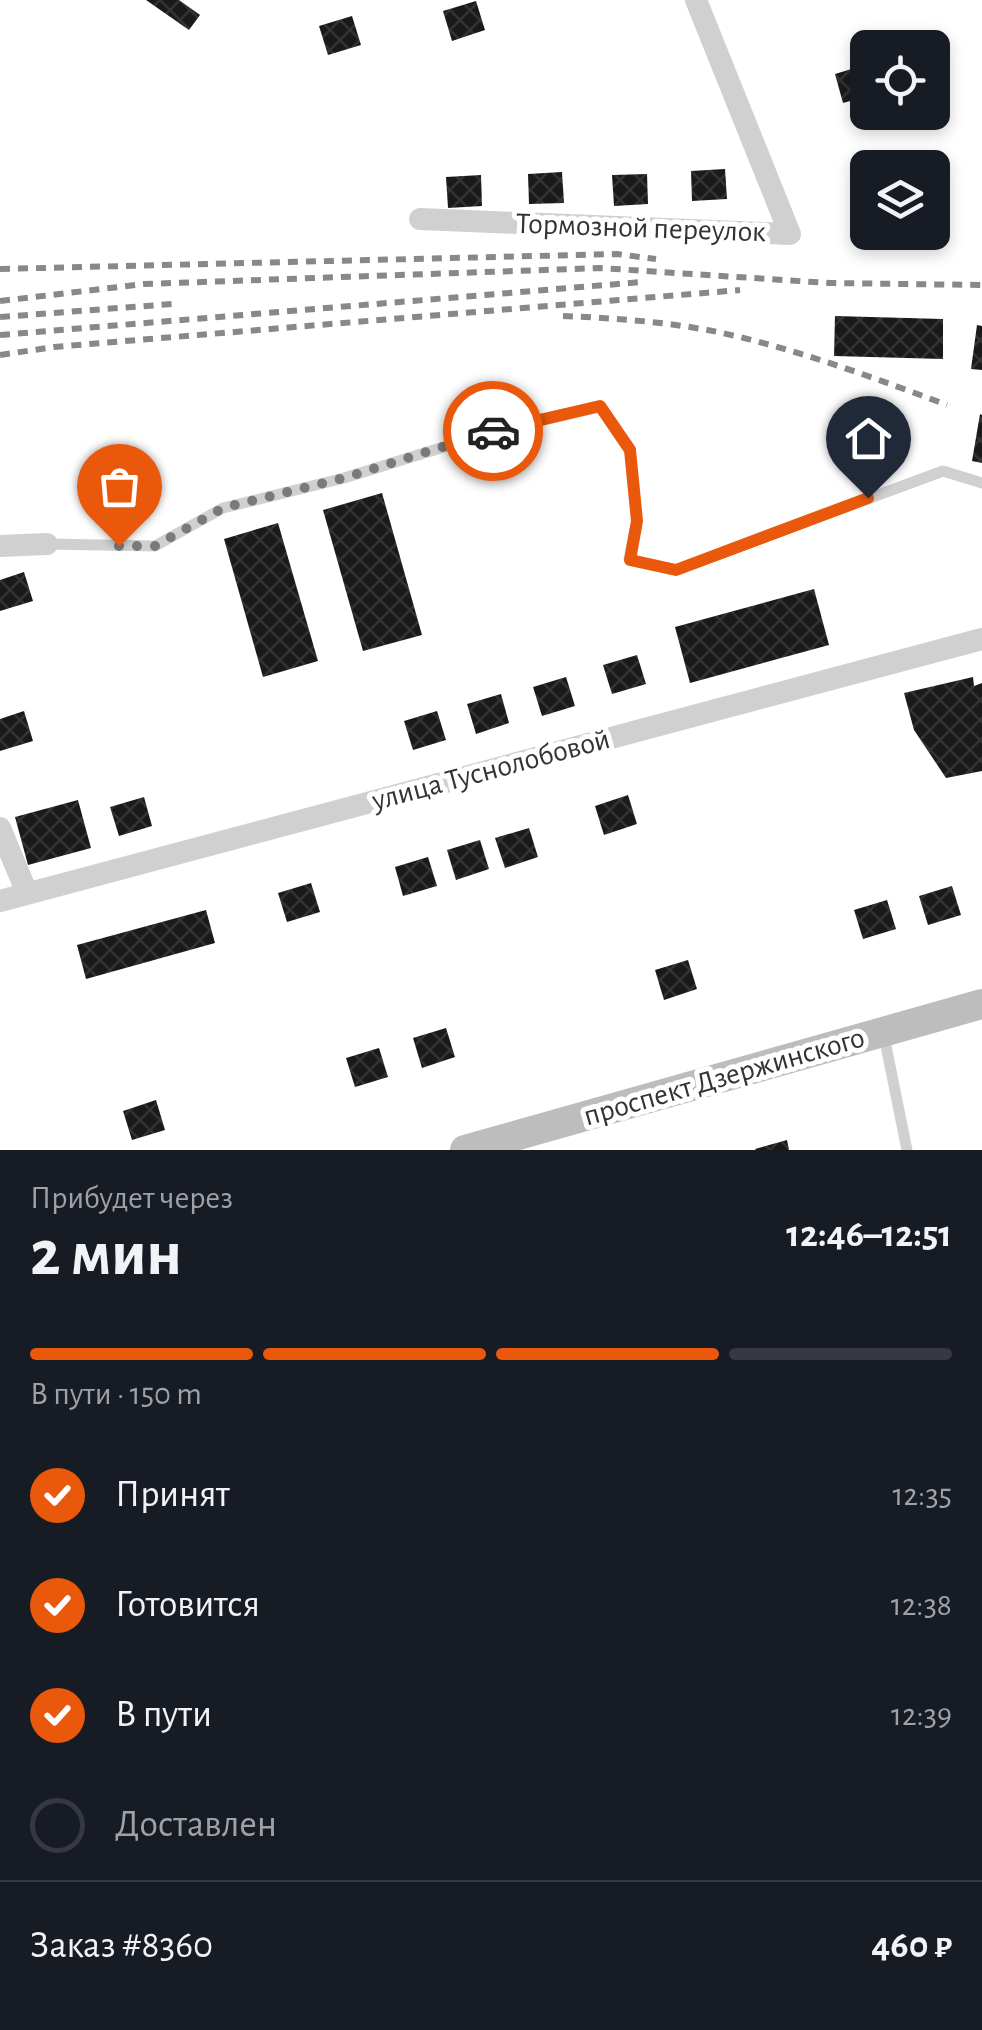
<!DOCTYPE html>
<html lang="ru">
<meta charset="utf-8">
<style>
:root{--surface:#171b24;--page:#242831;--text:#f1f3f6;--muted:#9ea1a6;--line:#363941;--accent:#ea580c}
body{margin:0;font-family:"Alegreya Sans",sans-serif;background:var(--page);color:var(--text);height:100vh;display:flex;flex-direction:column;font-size:38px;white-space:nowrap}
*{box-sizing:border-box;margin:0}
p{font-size:32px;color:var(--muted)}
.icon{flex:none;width:55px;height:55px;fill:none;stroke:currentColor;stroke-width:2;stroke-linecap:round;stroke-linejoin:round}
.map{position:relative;height:1150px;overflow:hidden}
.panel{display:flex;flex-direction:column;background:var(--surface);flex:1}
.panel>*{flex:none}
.tools{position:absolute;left:850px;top:30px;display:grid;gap:20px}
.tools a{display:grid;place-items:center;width:100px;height:100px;border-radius:15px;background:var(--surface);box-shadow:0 5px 15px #0003;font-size:50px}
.pin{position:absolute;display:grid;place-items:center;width:85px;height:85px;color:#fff;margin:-102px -42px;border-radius:50% 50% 50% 0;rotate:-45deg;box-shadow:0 0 10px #0007}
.pin .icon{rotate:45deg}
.courier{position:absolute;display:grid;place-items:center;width:100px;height:100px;margin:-50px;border:8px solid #ea580c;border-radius:50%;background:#fff;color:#222;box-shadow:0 2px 12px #0007}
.summary em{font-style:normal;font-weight:600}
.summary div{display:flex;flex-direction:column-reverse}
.summary{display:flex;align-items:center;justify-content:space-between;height:170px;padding:0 30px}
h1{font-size:65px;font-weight:600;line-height:75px}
.bar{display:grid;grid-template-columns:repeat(4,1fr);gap:15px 10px;align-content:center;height:120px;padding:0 30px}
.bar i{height:12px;border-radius:8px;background:var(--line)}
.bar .on{background:var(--accent)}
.bar p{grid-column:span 4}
.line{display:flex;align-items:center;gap:25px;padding:0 30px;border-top:2px solid var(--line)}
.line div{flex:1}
ol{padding:0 30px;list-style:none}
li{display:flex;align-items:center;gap:30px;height:110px}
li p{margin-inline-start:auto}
li .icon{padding:10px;border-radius:50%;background:var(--accent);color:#fff;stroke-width:4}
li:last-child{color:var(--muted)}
li i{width:55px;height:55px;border:5px solid var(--line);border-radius:50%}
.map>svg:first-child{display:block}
.building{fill:url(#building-cross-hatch)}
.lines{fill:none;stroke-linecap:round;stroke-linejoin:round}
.lane{stroke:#d0d0d0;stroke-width:11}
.street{stroke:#d0d0d0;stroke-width:22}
.secondary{stroke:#bdbdbd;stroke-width:30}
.rail{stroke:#888;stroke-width:6;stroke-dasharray:10 8;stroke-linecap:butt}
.done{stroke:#7a7a7a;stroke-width:10;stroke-dasharray:0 18}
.route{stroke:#ea580c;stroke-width:12}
.labels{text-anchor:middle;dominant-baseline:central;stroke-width:10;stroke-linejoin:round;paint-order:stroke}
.street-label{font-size:30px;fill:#333;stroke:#fff}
</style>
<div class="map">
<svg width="982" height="1150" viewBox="0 0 982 1150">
<defs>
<pattern id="building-cross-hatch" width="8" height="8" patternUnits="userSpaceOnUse" patternTransform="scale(2.5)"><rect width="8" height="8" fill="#1a1a1a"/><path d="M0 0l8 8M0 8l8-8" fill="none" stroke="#333"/></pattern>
</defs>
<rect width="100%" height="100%" fill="#fff"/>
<!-- building -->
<g class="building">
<path d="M146,0H179L200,15L189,30Z"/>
<path d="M476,1L485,30L452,41L443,11Z"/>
<path d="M352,16L361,45L328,55L319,26Z"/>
<path d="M868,64V96L843,103L835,74Z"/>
<path d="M725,169L727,199L692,201L691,171Z"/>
<path d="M562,172L564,203L529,204L528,174Z"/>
<path d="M647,174L648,204L614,206L612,175Z"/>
<path d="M481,175L482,206L448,208L446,177Z"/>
<path d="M835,316L943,319V359L834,356Z"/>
<path d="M977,325L982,326V370L971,369Z"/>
<path d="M980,414L982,415V463L972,461Z"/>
<path d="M382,493L422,635L363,651L323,510Z"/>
<path d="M278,523L318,661L263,677L224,539Z"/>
<path d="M24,572L33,601L0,611V580Z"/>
<path d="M814,589L829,645L690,683L675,627Z"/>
<path d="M637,655L646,684L612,694L603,665Z"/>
<path d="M566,677L575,706L542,716L533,687Z"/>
<path d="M973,677L974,686L982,683V771L946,778L914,730L904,693Z"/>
<path d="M501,694L509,723L476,734L467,704Z"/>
<path d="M24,711L33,741L0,751V719Z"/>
<path d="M437,711L446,740L413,750L404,721Z"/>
<path d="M628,795L637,824L604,835L595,806Z"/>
<path d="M144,797L152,826L119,836L110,807Z"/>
<path d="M78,800L91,848L28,865L15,817Z"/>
<path d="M529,828L538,857L505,868L495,838Z"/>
<path d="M480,840L489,869L456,880L447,850Z"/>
<path d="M428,857L437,886L403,896L395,867Z"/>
<path d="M311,883L320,912L287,922L278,893Z"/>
<path d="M952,886L961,915L928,925L919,896Z"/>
<path d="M887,900L896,929L863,939L854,910Z"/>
<path d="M206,910L215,943L86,979L77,945Z"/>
<path d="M688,960L697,989L664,1000L655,970Z"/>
<path d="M446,1028L455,1057L422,1068L413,1038Z"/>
<path d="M379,1048L388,1077L355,1087L346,1058Z"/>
<path d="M156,1100L165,1130L132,1140L123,1111Z"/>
<path d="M787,1140L789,1150H756L755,1149Z"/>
</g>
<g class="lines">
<!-- lane -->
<g class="lane">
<path d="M47,544L155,546L223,508L344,478L492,432L600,407L630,449L637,521L629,559L676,570L943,471L982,483"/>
<path d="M884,1036L907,1150"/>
</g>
<!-- street -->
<g class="street">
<path d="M420,219L790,234L696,0"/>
<path d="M0,546L47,544"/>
<path d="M0,828L27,893"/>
<path d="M0,901L982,639"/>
</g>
<!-- secondary -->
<path class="secondary" d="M465,1150L982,1004"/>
<!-- rail -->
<g class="rail">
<path d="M0,269L617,254L656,259"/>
<path d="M0,301L144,284L600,268L829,283L982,285"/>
<path d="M563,316C614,318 668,322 718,332C796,349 872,377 947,405"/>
<path d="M0,317L172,304"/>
<path d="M0,335L642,282"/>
<path d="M0,355L54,347L740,290"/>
</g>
</g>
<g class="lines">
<!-- done -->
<path class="done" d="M119,546H155L223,508L344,478L493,431"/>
<!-- route -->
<path class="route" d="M493,431L600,406L630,450L637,521L630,560L676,570L868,498"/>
</g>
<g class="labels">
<!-- street labels -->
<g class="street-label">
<text transform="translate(641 228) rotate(2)">Тормозной переулок</text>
<text transform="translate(491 770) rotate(-15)">улица Туснолобовой</text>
<text transform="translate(724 1077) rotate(-16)">проспект Дзержинского</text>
</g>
</g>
</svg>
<div class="tools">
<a><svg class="icon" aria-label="locate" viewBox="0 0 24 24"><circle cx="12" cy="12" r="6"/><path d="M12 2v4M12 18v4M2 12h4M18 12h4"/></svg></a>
<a><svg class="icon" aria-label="layers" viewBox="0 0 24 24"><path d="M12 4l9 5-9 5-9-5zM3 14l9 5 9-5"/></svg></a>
</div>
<div class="pin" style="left:119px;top:546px;background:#ea580c"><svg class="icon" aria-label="bag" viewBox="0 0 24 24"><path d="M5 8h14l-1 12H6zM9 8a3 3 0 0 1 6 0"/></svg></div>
<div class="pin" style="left:868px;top:498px;background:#1f2937"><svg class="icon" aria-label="home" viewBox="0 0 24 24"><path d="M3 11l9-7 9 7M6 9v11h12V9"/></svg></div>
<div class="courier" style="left:493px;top:431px"><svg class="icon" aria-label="car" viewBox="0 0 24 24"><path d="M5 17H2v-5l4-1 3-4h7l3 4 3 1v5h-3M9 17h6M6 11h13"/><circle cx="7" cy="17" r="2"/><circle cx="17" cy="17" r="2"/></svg></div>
</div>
<section class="panel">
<div class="summary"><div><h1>2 мин</h1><p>Прибудет через</p></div><em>12:46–12:51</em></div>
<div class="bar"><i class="on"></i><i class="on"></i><i class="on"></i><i></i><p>В пути · 150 m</p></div>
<ol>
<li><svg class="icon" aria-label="check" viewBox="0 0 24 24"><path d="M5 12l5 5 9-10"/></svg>Принят<p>12:35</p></li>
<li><svg class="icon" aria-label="check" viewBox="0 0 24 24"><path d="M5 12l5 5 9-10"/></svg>Готовится<p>12:38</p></li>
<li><svg class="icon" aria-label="check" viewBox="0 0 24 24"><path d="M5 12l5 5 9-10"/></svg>В пути<p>12:39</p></li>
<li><i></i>Доставлен</li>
</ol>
<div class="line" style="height:130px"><div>Заказ #8360</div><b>460 ₽</b></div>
</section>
